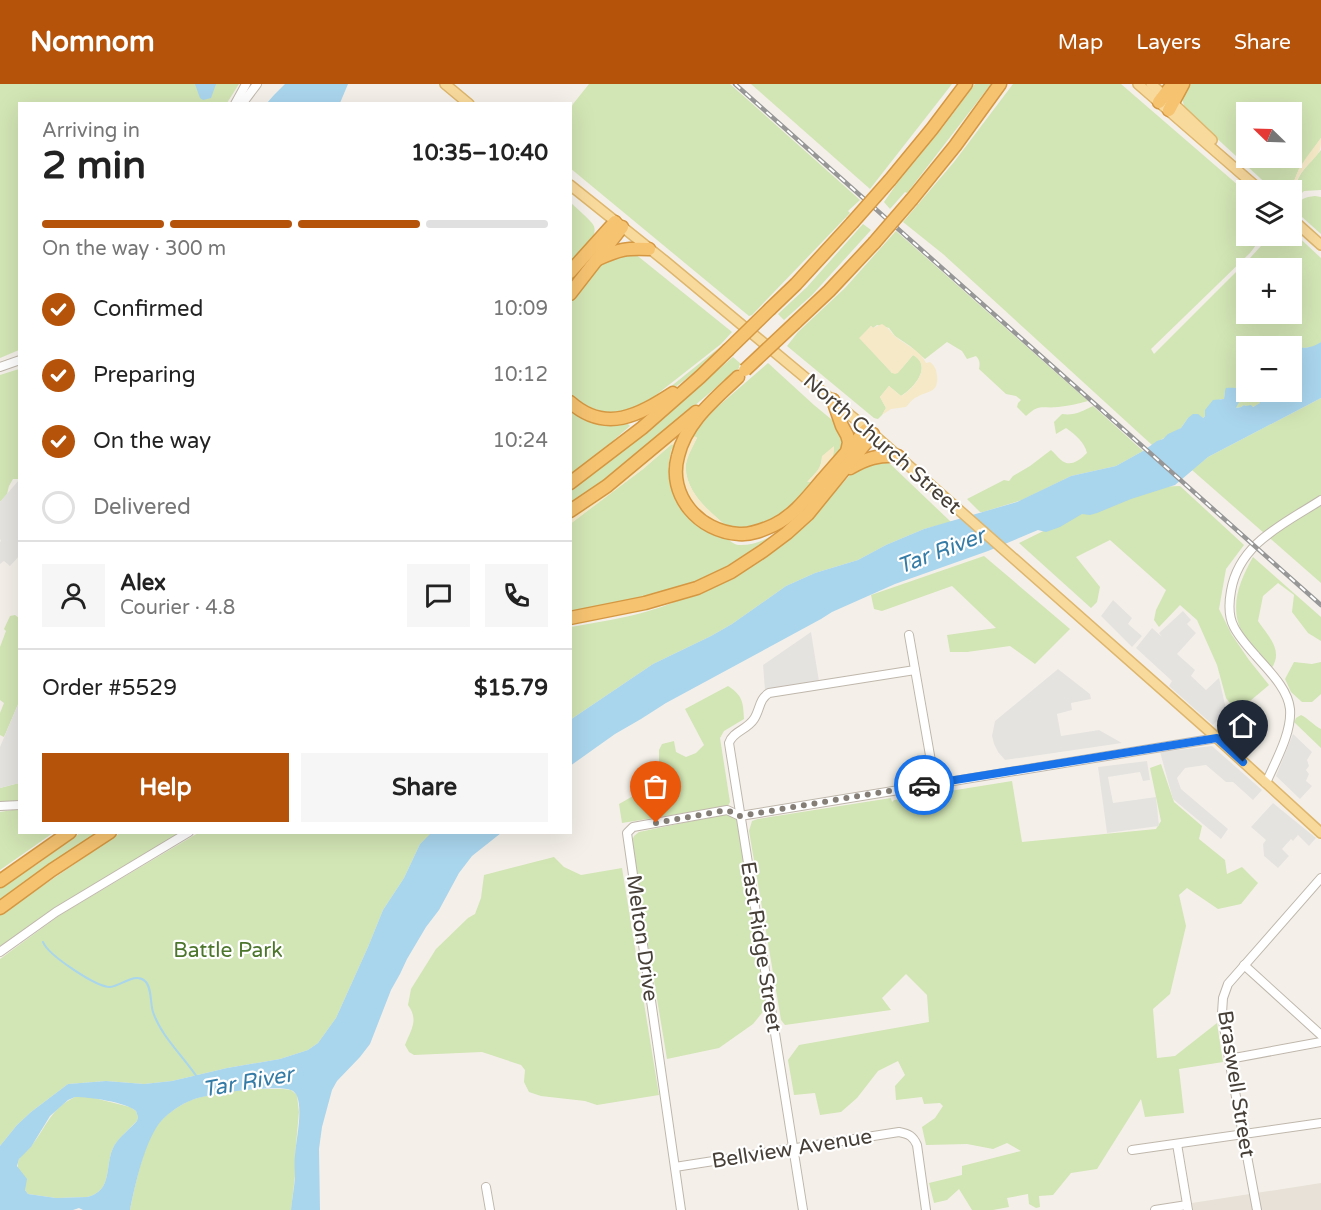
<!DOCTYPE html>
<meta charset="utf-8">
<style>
:root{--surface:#fff;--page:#f6f6f6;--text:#222;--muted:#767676;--line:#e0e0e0;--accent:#b45309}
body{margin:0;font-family:"Varela Round",sans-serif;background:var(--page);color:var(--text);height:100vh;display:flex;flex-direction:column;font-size:22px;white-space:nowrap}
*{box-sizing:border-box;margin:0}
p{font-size:20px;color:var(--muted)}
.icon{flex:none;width:33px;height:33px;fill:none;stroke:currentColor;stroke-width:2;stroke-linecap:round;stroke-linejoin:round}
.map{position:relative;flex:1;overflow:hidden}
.side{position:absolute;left:18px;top:18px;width:554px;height:732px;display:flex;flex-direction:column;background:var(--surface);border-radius:0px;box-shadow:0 6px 24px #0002}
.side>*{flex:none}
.needle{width:39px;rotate:293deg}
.buttons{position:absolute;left:1236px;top:18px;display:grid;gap:12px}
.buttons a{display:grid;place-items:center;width:66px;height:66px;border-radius:0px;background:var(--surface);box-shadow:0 6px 24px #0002;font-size:30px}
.pin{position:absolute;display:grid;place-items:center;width:51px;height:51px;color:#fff;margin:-62px -26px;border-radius:50% 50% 50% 0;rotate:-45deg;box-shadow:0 0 6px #0007}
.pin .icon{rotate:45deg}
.courier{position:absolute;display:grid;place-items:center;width:60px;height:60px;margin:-30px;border:4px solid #1a73e8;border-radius:50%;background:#fff;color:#222;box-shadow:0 2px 8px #0007}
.headline em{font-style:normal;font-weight:700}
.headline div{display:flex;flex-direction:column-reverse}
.headline{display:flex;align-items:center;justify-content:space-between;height:102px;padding:0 24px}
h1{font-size:39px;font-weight:700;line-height:45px}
.bar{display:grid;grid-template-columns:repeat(4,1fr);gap:9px 6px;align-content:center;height:72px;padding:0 24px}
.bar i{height:8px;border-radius:4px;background:var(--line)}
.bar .on{background:var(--accent)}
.bar p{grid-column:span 4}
.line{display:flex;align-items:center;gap:15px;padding:0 24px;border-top:2px solid var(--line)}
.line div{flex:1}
.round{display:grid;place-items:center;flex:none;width:63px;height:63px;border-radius:0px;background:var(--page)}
ol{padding:0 24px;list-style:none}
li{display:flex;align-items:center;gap:18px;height:66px}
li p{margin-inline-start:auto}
li .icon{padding:6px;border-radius:50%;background:var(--accent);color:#fff;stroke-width:4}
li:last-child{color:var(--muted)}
li i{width:33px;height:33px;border:3px solid var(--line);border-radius:50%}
.primary-button{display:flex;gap:12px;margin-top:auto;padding:12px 24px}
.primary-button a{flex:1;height:69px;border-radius:0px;background:var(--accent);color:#fff;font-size:24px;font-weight:700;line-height:69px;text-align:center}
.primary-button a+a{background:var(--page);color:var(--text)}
header{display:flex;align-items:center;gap:36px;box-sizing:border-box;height:84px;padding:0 30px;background:var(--accent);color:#fff}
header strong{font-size:28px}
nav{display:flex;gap:33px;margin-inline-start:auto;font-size:21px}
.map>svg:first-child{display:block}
.residential{fill:#e7e1d7}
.green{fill:#d2e5b4;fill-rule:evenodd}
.sand{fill:#f5e9c7}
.parking{fill:#e5e3e0}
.water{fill:#a9d5ed;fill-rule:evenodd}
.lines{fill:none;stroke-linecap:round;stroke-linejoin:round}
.stream{stroke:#a9d5ed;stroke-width:2}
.minor-casing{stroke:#bfb7ac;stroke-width:10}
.major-casing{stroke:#deb66d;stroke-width:12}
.highway-casing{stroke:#d59741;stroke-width:15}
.minor{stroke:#fff;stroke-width:8}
.major{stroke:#f9da9d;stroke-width:9}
.highway{stroke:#f6c371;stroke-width:12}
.rail-casing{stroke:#979797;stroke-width:4.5}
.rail{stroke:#fff;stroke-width:2;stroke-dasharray:7;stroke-linecap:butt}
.highway-bridge-casing{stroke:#d59741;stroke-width:15;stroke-linecap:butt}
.highway-bridge{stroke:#f6c371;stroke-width:12}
.done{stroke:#847e76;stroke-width:6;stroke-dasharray:0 10.8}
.route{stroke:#1a73e8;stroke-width:8}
.labels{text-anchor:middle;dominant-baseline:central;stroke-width:4.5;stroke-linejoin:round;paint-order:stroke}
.street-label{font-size:21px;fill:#474038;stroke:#fff}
.park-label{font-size:21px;fill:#4d762d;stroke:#fff}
.water-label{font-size:22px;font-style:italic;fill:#347ba6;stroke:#fff}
</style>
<header>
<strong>Nomnom</strong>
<nav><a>Map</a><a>Layers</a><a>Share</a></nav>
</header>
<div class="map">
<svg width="1321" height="1126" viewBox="0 0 1321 1126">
<rect width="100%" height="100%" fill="#f4f0e9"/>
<!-- residential -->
<path class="residential" d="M1321,1099V1126H1193L1192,1119Z"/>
<!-- green -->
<g class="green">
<path d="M0,0H239L227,19L20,20L19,266L0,274Z"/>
<path d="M589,0H730L860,116L848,127L850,129L752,231L749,232L570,84V26L573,20Z"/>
<path d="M751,0H952L870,105Z"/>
<path d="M975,0H991L907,109L905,108L890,125L884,118L898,98L943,43Z"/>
<path d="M1013,0H1121L1246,108V152H1263L1250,169L1151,265L1154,270L1251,173L1270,152H1292V147L1321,174V258L1315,263L1303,264L1292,262H1246V300C1241,303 1237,306 1231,304L1225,307L1224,315H1220L1202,335L1200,332L1188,334L1181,344L1152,361L943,170L903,138L954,78ZM1246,184H1292V230H1246Z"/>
<path d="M1187,0H1321V54L1299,85L1294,97L1288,104L1280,106H1273L1188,28C1180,18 1182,11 1187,0ZM1246,28H1292V74H1246Z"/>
<path d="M1321,66V106L1304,107L1302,109H1298C1291,94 1312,77 1321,66Z"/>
<path d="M1315,112L1321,113V150L1302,133L1296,126C1298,115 1305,113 1315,112Z"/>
<path d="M570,118C577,125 585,131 591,138C604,151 579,169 570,180Z"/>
<path d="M863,140L871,146L812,211L784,236L778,230L807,203Z"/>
<path d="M896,147L1088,317C1078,320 1068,322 1058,323C1042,325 1040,319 1026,332L1017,323L1018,319L1021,316L1016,312L1006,310L979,285C980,280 980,276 976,272L967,275L962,267L947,258L925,275L910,262L895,252L889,244L877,241L873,244L871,242L860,254L892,289L902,284L913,271C933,282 914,304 901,312L889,302L880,313L886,324L882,331L878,335L874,334L787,262L798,248L845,204Z"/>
<path d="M634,169L732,248L721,260L656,311L659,312L720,263L694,289L674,304L640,326L611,330L593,328L579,320L570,312V219L594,187L605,177L618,170Z"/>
<path d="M733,273L741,280L739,282V284L622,383L570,423V406L636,356Z"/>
<path d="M768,279L814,321L837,340L845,360L831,380L822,372C821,387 816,387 808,398L814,397L788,427L762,443L730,445C712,430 683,407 686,380C687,371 693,362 697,354L691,352L715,325Z"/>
<path d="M19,285V395H13L9,402L7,410L0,418V291Z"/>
<path d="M1260,308H1276L1260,317V319C1255,323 1250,325 1244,321L1241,323L1235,324L1241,315L1249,311L1260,309Z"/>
<path d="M1321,314V499L1192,386L1208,373Z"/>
<path d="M1093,322L1143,367L1116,382L1071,392L1022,416L983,428H980L967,415L1004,396L1009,397L1013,392L1030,382L1051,366C1055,369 1057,373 1061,376C1070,384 1080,376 1087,369C1085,359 1075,350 1066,344L1056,350L1054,338L1062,330C1074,332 1083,327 1093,322Z"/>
<path d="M570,324L626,338L630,342L608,361L570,391Z"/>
<path d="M672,360L674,362L672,385L725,453C729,456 733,460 738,461C754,462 769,454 782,446C760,463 738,480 712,492C667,512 618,520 570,531V440L643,385Z"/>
<path d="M886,376L951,438L924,445L886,461L858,476L815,489L786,502L732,540L711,552L653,580L570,636V543C614,536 661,528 700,506L818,427L850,391L868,380Z"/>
<path d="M1180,402L1244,461L1226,485L1219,525L1232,551L1249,576L1269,601L1237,628L1226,614L1217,581L1197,536L1180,521L1159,543L1154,536L1156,526L1166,506L1110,456L1076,473L1100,503L1097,518L1091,524L1019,459L1078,430L1156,403Z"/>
<path d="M984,472L1070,545L1035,580L1010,562L967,568H950L947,551L996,544L952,502L882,527L874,525L871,511Z"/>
<path d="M1253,473L1321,533V557L1308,549L1292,528L1294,511L1278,499L1263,512L1258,537C1269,553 1284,567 1271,585C1262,575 1251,564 1244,552C1228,524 1239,498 1253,473Z"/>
<path d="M15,531L19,534V618L4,653L0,651V629L4,619L0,616V563L6,547L4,545L10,532Z"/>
<path d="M1294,578L1312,580L1321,578V610L1312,618H1302L1291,608L1285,595Z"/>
<path d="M728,602C743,612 743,618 744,635L724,647L720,654L730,718L728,722L622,739L619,720L656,699L659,691V666L662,660L674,657L676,668L686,673L696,669L704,661L685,625Z"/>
<path d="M1301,631C1309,635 1313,641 1321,645V664L1294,638L1296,634Z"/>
<path d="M1161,680L1174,718L1202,742L1199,755L1225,776L1227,790L1242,783L1258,799L1241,820L1218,825L1187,804L1179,811L1186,842L1170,910L1153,925L1157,974L1175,972L1217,939L1223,978L1179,985L1184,1029L1145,1033L1141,1015L1097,1085L1071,1089L1053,1111L1039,1112L1040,1123L1036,1124L1029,1120L1028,1110L1007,1114L1009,1123L993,1126H972L959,1105L947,1116L934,1119L929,1099L962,1091V1082L1021,1067L1007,1059L993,1065L967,1060L926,1061L922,1043L935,1034L943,1022L940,1019L924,1020L922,1013L896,1016L895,1002L905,991L898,977L878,987L857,1014L841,1028L820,1031L815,1009L794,1011L788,976L799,961L929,938L927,911L906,890L882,914L891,926L785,941L781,936L780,930L749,747L752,737L758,735L891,714L892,718L894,716L1012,697L1022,758L1156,745L1161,737L1150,684Z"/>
<path d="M19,699V716L14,718H0V704Z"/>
<path d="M19,725L20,748L53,749L0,786V728Z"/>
<path d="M726,730L737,733L766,924L753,940L719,964L667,975L631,759L634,752L639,748Z"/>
<path d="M80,749H101L0,818V804L39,779Z"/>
<path d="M120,749H181C120,786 58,821 0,863V831Z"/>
<path d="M198,749H432L420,760L404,794L383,826L368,863L336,934L318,959L308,966L280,975L227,984L172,997L144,1000L106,997L68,1000L31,1028L17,1041L0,1062V875L60,831Z"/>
<path d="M554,773L564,783L581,791L622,784L659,1011L597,1021L585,1017L541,1012L529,1008L524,998L525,986L521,981L482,968L414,971L409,968L405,961C411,946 419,936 408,921L411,905L436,865L468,834L475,830L481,814L484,791Z"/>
<path d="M254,1005H283L291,1006L297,1011L299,1028L295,1072V1092L291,1126H130C135,1102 143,1062 157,1042C165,1030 181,1020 194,1015C213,1009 234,1007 254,1005Z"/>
<path d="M75,1013H90L130,1023L136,1027L138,1033L137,1037C130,1044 119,1054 114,1062C104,1080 114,1107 87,1113L56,1114L28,1110C22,1103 17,1087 18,1079C19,1070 28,1068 32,1061C47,1042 51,1024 75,1013Z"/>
</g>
<!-- sand -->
<g class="sand">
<path d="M1321,54C1321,59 1321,64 1319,68C1312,80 1290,93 1298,109L1288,104L1294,97L1299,85L1306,74Z"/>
<path d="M882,240C889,244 891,249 896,253C907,262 920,266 926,279L930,278C935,282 936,285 937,291C939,309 929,306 917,313C912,315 910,319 906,323L891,325L882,331L886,324L880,313L889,302L901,312C914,305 933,282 913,271L898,289L895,290L892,289L859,254L871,242L873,244Z"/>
<path d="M691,352L697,353C694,361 688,371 686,380C683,407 712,430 730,445L718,442L690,421L681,399V376Z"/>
<path d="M674,354L679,359L668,385L671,366L674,362L672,360L643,385L570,440V435L645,379Z"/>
<path d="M834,362C835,378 824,396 807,398C815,389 822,385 822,372Z"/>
</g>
<!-- parking -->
<g class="parking">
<path d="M19,396V472L10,482L4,477L0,480V458L1,457L0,455V418Z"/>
<path d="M1113,516L1132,534L1128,540L1142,552L1132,563L1101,532Z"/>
<path d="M1183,527L1191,536L1187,540L1196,549L1177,570L1195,586L1191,592L1206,606L1219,594L1226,625L1213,641L1169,602L1172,597L1136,564L1152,544L1162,553L1159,549Z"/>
<path d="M811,548L819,597L770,605L765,607L763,581Z"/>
<path d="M1058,585L1090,610L1091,615L1071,619L1072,626L1057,630L1061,652L1099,646L1122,659L1005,676L998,668L994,660L992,652L995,637Z"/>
<path d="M19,618V699L0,704V663Z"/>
<path d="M1293,650L1312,668L1307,676L1309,682L1306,686L1309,690L1306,697L1312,702L1300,715L1276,692Z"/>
<path d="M1212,662L1262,706L1253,716L1233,698H1226L1206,681L1185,684L1177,694L1181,705L1228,745L1221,755L1173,715L1160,668Z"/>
<path d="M1147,677L1150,696L1143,697L1140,688L1108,693L1113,719L1156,713L1159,742L1107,749L1098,683Z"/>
<path d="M1273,719L1316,754L1309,762L1298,751L1293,757L1291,755L1282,765L1289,772L1278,784L1264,772L1263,760L1266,756L1251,743Z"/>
</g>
<!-- water -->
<g class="water">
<path d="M195,0H216L211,14L203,16L200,14Z"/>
<path d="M285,0H348L340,19H267L274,11Z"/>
<path d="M1321,258V314L1208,373L1175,401L1131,415L1097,429L1090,431L1082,430L1060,443L1046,448L1038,446L988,467L895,500L832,528L821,535L666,619L641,635L615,650L570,682V636L653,580L711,552L732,540L786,502L815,489L858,476L886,461L924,445L1017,418L1071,392L1116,382L1143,367L1157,357L1163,355L1168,350L1181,344L1188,334L1193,330H1198L1203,334L1205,332V326L1213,316L1224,315L1225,307L1226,304C1236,303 1238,306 1246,300V308H1260V309C1247,315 1244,308 1236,324L1241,323L1244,321L1246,322L1251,321L1253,323L1260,319L1259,317L1276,308H1292V263C1303,264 1311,265 1321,258Z"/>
<path d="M432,748L501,749L472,772L459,789L439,826L426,843L407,875L400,890L391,906L370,960L360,973L337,997L332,1006L322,1043L319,1065L320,1126H291C292,1115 294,1105 295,1094C295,1087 294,1079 295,1071C296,1056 303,1027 297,1012C296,1010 294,1007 291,1006C278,1000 206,1010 192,1016C181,1020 170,1028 162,1036C145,1055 135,1101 130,1126H83L79,1124L73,1126H0V1062L17,1041L31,1028L68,1000L106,997L144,1000L172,997L227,984L280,975L308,966L318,959L336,934L368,863L383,826L404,794L420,760ZM75,1013C90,1013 125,1018 136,1027L138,1033L137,1037C130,1045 119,1053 114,1062C104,1080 114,1107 87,1113L56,1114L28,1110L25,1106L27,1095L17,1082L19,1075L31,1063L50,1032L68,1016Z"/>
</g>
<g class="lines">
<!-- stream -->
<path class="stream" d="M43,858C48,871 96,903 110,903C121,902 135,888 145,897C152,903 150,919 153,928C161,952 183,972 197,993"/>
<!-- minor casing -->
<g class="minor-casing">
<g id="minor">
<path d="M235,20L246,0"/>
<path d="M242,20L257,0"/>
<path d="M0,283L20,276"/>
<path d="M909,551L935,700"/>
<path d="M1266,699C1275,678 1292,649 1290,625C1288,605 1269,587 1256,572C1248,563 1239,553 1234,543C1228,532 1229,518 1231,507C1239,459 1284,440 1321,416"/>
<path d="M0,722L20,721"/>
<path d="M0,868L56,828L189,748"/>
<path d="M1244,881L1321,951"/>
<path d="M1229,975L1321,958"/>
<path d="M1177,1060L1188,1126"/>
<path d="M1132,1066L1321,1039"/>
<path d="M675,1083L899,1048C909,1050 913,1052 917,1061L926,1126"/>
<path d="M486,1103L490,1126"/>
<path d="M681,1126L627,749L633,743L727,726L740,732L1217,654"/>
<path d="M803,1126L729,659C733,647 747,646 754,635C760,626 759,615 769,609L915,586"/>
<path d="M1155,1126L1187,1121"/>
<path d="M1257,1126L1229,975L1222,929L1223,914L1228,900L1321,794"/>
</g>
</g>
<!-- major casing -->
<g class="major-casing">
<g id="major">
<path d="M445,0L469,20"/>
<path d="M1138,0L1260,106"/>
<path d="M1151,0L1173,19L1212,56"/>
<path d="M570,101L665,177L873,350L1217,654L1321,749"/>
<path d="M1292,135L1321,161"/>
</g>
</g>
<!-- highway casing -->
<g class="highway-casing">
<g id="highway">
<path d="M1159,18L1173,0"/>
<path d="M1169,26L1183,0"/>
<path d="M890,96L932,45L966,0"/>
<path d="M912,115L955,62L1000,0"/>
<path d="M598,175C620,165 626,164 649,165"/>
<path d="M570,188L615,138"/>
<path d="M570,210L622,143"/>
<path d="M770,225L796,200L852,139"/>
<path d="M795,239L829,207L874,159"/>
<path d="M738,293C714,316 686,338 678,372C667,411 699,448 739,450C751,451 763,446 774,441C795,431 809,411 824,394C838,378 852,362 866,346"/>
<path d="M833,316L842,342L847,351L849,358L847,368"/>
<path d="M570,318C606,350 639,331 673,309"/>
<path d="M850,384C867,374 878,371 898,372"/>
<path d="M570,399L642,344L700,293L728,266"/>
<path d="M570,427L607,402L696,328"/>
<path d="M570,534L645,519L697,504L731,488L763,467L787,449L808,430L873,350"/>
<path d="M0,797L70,748"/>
<path d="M0,824L52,786L110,748"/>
</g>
</g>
<!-- minor -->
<use href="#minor" class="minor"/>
<!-- major -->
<use href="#major" class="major"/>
<!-- highway -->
<use href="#highway" class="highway"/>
<!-- rail casing -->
<g class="rail-casing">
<path id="rail" d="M735,0L1321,521"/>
</g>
<!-- rail -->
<use href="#rail" class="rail"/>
<!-- highway-bridge casing -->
<g class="highway-bridge-casing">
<g id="highway-bridge">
<path d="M852,139L890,96"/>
<path d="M874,159L912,115"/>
<path d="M728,266L770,225"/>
<path d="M745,286L795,239"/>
</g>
</g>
<!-- highway-bridge -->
<use href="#highway-bridge" class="highway-bridge"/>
</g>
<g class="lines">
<!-- done -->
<path class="done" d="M656,739L727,726L740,732L924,701"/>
<!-- route -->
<path class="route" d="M924,701L1217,654L1243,678"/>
</g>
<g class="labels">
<!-- street labels -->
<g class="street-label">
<text transform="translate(882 360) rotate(41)">North Church Street</text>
<text transform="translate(642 854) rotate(82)">Melton Drive</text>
<text transform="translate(761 863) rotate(81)">East Ridge Street</text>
<text transform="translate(1236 1000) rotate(81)">Braswell Street</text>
<text transform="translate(792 1065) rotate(-9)">Bellview Avenue</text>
</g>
<!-- park labels -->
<g class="park-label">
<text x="228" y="866">Battle Park</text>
</g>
<!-- water labels -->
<g class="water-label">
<text transform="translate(941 467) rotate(-21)">Tar River</text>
<text transform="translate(248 998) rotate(-10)">Tar River</text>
</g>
</g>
</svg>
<div class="buttons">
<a><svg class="needle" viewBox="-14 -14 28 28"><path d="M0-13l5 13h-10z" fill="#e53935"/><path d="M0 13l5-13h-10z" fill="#767676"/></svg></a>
<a><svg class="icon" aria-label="layers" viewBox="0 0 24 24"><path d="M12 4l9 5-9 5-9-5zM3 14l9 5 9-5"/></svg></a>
<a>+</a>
<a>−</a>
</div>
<div class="pin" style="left:656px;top:739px;background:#ea580c"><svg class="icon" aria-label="bag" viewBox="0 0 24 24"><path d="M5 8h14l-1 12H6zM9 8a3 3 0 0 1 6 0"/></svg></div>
<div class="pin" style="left:1243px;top:678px;background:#1f2937"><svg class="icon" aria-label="home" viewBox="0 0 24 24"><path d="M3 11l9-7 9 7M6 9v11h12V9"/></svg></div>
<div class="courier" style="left:924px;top:701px"><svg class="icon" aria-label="car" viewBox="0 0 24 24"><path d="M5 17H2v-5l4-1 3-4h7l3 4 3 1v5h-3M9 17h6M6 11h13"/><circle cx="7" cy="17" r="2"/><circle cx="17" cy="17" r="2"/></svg></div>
<section class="side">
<div class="headline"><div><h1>2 min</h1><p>Arriving in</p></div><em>10:35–10:40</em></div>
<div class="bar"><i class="on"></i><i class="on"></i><i class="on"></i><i></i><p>On the way · 300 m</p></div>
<ol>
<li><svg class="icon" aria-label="check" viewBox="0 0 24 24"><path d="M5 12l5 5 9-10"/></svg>Confirmed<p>10:09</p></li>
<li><svg class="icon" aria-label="check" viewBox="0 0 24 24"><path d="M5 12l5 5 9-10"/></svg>Preparing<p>10:12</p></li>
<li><svg class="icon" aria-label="check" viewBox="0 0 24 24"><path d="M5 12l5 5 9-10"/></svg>On the way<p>10:24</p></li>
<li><i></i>Delivered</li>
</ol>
<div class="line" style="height:108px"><a class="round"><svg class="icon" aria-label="person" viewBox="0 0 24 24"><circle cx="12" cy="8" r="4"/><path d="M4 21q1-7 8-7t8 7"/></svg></a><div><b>Alex</b><p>Courier · 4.8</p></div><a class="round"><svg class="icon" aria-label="chat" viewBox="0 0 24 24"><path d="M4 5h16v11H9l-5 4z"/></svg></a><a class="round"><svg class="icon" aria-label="phone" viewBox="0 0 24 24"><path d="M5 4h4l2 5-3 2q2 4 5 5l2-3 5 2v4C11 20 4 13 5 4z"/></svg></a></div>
<div class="line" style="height:78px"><div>Order #5529</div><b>$15.79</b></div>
<div class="primary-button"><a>Help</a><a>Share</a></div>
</section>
</div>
